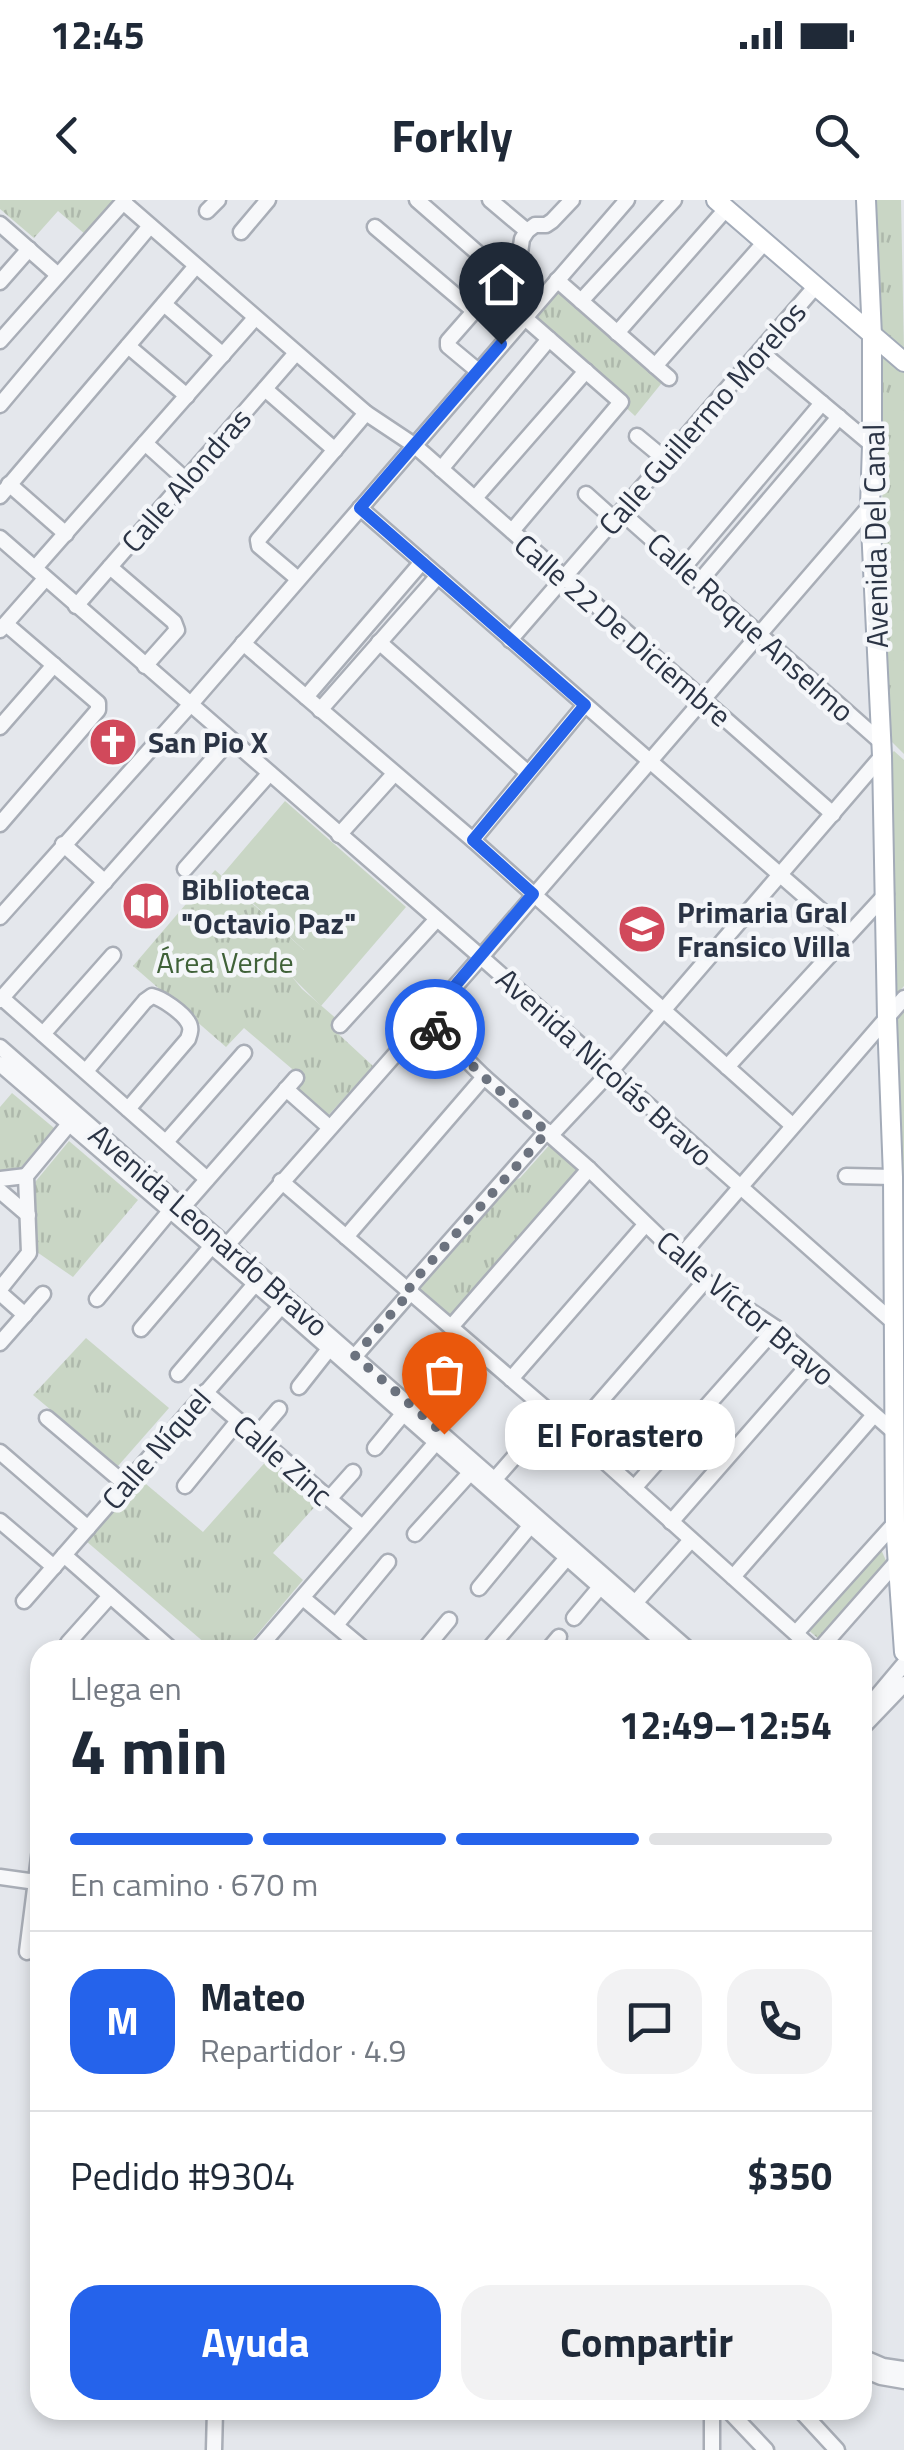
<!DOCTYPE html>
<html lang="es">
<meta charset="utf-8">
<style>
:root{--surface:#fff;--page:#f2f2f3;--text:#1f2937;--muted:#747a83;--line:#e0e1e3;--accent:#2563eb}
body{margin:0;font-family:"Titillium Web",sans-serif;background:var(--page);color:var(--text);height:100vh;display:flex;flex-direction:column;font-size:38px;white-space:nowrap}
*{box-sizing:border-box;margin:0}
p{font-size:32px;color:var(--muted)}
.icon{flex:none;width:55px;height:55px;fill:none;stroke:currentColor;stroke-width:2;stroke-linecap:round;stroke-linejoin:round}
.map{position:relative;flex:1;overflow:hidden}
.drawer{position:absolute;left:30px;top:1440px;width:842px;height:780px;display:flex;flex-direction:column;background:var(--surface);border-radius:30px;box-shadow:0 5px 15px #0003}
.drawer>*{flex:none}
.pin{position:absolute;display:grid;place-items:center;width:85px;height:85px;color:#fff;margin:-102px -42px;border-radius:50% 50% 50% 0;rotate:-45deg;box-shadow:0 0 10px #0007}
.pin .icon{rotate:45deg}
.courier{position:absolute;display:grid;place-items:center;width:100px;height:100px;margin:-50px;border:8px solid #2563eb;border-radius:50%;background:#fff;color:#222;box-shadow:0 2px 12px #0007}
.bubble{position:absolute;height:70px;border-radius:30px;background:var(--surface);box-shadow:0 5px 15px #0003;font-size:32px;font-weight:700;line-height:70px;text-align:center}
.headline em{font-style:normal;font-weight:700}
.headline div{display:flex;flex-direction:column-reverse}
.headline{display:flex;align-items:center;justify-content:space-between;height:170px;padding:0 40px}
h1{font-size:65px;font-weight:700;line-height:75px}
.bar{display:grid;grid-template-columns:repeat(4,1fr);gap:15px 10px;align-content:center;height:120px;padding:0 40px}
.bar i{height:12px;border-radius:8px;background:var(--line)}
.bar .selected{background:var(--accent)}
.bar p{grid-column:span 4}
.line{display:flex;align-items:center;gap:25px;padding:0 40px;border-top:2px solid var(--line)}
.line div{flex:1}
.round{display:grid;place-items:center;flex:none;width:105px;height:105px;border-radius:30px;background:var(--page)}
.action{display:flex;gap:20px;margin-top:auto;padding:20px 40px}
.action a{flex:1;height:115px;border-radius:30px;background:var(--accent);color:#fff;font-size:40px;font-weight:700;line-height:115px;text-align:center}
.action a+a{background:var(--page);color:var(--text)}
.status{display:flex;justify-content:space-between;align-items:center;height:70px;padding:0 50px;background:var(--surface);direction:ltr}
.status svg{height:28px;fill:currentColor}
header{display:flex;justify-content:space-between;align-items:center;height:130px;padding:0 40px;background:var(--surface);font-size:45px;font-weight:700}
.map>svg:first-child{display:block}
.green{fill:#c9d6c5}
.park{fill:url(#park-tufts)}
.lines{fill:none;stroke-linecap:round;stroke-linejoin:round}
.minor-casing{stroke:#a9aeb7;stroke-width:19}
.major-casing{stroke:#a3abb8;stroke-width:22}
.minor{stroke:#f7f8fa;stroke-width:14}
.major{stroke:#fff;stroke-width:18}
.done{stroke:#6c737f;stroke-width:10;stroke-dasharray:0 18}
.route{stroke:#2563eb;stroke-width:12}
.labels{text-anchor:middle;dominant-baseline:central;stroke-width:9;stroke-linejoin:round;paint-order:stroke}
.street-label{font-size:30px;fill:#2b3445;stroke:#f4f6f9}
.poi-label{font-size:30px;font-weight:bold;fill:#2b3445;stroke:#f4f6f9;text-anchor:start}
.park-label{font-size:30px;fill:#3f6138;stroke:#f4f6f9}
</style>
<div class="status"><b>12:45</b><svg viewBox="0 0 49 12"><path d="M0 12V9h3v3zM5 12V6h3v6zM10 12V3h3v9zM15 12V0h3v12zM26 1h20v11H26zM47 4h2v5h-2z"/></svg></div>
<header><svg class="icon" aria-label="back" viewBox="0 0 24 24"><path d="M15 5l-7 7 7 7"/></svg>Forkly<svg class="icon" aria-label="search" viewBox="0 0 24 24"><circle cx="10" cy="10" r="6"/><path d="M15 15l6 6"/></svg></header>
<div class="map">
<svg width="904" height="2250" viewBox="0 0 904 2250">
<defs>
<pattern id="park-tufts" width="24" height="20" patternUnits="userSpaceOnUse" patternTransform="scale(2.5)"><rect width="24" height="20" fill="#c9d6c5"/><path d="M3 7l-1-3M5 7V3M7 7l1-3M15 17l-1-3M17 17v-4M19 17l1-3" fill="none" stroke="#adb8ab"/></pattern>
</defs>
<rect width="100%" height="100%" fill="#e4e7ec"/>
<!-- green -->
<path class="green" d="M285,601L406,707L321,806L287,772L304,750L222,675Z"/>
<!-- park -->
<g class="park">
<path d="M0,0H115L86,35L58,11L34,38L0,9Z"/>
<path d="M875,0H901L904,152L880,133Z"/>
<path d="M559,89L665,179L635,216L532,120Z"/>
<path d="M879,155L904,173V554L888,538Z"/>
<path d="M894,551L904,560V786L894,798L889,556Z"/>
<path d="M215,670L305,751L288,772L302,789L339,821L333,829L373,866L326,918L289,885L298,874L244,828L226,847L133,766Z"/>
<path d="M904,809V1121L902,1120L896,820Z"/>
<path d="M12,893L54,928L19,970L2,972L0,970V907Z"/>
<path d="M69,941L138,1000L73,1077L34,1050L31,987Z"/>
<path d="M553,941L585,969L453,1120L418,1089L508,982L520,978Z"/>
<path d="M86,1138L169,1208L118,1266L33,1195Z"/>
<path d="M269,1258L319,1302L273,1353L303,1380L244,1450H213L86,1341L140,1279L203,1332Z"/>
<path d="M880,1347L887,1363L819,1439L807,1429Z"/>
</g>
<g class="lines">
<!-- minor casing -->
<g class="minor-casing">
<g id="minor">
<path d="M417,0L504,76"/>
<path d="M490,0L527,31"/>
<path d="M123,2L366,213L414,245L833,614"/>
<path d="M207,11L218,0"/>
<path d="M0,24L58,75"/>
<path d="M375,27L474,111"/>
<path d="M241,32L268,0"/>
<path d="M557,80L669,178"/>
<path d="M0,82L29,49"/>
<path d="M581,101L674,0"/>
<path d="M164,104L223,155"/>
<path d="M617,133L726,9"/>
<path d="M0,141L125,0"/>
<path d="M128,146L187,196"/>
<path d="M760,151L872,245"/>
<path d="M655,166L764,43"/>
<path d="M478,171L448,146V141L519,60L522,39L527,31L535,25H546L552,21L572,0"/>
<path d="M265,189L335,250"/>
<path d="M0,205L150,26"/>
<path d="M637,236L666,260"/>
<path d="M145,243L186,280"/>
<path d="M441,269L549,139"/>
<path d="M9,284L66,334"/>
<path d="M586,294L615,320"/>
<path d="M0,296L196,66"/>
<path d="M475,298L586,171"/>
<path d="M360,308L848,734"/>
<path d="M621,312L881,542"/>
<path d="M512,331L621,202L525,118"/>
<path d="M0,338L481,757L892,1121"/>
<path d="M110,367L174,422L177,430L145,466"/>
<path d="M684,367L822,203"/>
<path d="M35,368L255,118"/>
<path d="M298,379L259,346L258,340L366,213"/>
<path d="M700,381L839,217"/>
<path d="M76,406L296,153"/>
<path d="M0,430L45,379"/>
<path d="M510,440L815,87"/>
<path d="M379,442L528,573"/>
<path d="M243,443L473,640L792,925"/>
<path d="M306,497L422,362"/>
<path d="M320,510L438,376"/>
<path d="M0,527L54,465"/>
<path d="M0,624L98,510V503L6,424"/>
<path d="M339,635L394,574"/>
<path d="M473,640L585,505"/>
<path d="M63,644L105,682"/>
<path d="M185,669L269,574"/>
<path d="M0,717L190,505L627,0"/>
<path d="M2,798L207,979"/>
<path d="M0,800L230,540"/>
<path d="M426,820L484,877L589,969L705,1081L776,1128L893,1231"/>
<path d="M340,825L437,719"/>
<path d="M43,834L113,755"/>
<path d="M0,847L689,1450"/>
<path d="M0,864L281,1106L672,1450"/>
<path d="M727,867L886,694"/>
<path d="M86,871L145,801L152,796C162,798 183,813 188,822C192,828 190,833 188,839L128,909"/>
<path d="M286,889L329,927"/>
<path d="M551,935L611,871L882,556"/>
<path d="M166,942L244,853"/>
<path d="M846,976L893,977"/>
<path d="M0,979L26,976"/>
<path d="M281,981L552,1214L814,1450"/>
<path d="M0,991L28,1015"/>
<path d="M183,1007L296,878"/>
<path d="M346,1037L484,877"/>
<path d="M227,1045L481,757L870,306"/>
<path d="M680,1057L904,798"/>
<path d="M0,1089L29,1053L26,976L74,918"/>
<path d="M409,1091L413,1083L547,931"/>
<path d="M0,1093L25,1115"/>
<path d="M97,1099L170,1011"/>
<path d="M451,1127L589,969"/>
<path d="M141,1129L211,1047"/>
<path d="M0,1143L43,1094"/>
<path d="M355,1156L411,1092"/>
<path d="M178,1174L255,1084"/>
<path d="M511,1179L645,1025"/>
<path d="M299,1187L329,1149"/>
<path d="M205,1192L362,1327"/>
<path d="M47,1218L125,1284"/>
<path d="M573,1233L705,1081"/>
<path d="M256,1236L279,1209"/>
<path d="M375,1248L403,1214"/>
<path d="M0,1252L88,1328"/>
<path d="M495,1279L552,1214"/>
<path d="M185,1286L238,1221"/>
<path d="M634,1288L776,1128"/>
<path d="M329,1299L353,1272"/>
<path d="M0,1321L54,1367"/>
<path d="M671,1322L812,1161"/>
<path d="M415,1334L470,1273"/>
<path d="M64,1355L172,1450"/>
<path d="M733,1377L874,1215"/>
<path d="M479,1388L531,1325"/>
<path d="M303,1398L365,1450"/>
<path d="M24,1401L285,1102"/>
<path d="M635,1403L691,1340"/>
<path d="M574,1418L600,1387"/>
<path d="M336,1425L388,1362"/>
<path d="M796,1433L895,1323"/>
<path d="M68,1443L110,1396"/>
<path d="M257,1450L439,1239"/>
<path d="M424,1450L449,1420"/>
<path d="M488,1450L572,1352"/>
<path d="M548,1450L559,1437"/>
<path d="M819,1450L901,1357"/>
<path d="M862,1514L904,1464"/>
<path d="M862,1528L904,1484"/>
<path d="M0,1677L36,1682"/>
<path d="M27,1752L40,1649"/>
<path d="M862,2157L883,2166L904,2169"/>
<path d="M862,2169L881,2177L904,2181"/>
<path d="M728,2210L766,2250"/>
<path d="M800,2210L837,2250"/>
<path d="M214,2250L215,2210"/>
<path d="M712,2250V2210"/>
</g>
</g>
<!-- major casing -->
<g class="major-casing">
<g id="major">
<path d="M716,0L904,162"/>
<path d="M866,0L872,136V245L870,306L882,556L887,818L893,977L895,1323L904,1452"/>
</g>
</g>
<!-- minor -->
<use href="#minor" class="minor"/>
<!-- major -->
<use href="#major" class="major"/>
</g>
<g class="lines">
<!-- done -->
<path class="done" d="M435,829L484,877L547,932L412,1083L408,1091L410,1092L355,1156L444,1234"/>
<!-- route -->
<path class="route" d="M435,829L426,820L533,694L473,640L585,505L360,308L501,144"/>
</g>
<!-- icons -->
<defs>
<g id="church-disc" transform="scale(2.5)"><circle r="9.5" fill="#d1495b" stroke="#f4f6f9"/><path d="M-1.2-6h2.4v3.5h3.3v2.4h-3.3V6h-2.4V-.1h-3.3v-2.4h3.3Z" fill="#fff"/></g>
<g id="library-disc" transform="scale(2.5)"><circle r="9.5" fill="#d1495b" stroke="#f4f6f9"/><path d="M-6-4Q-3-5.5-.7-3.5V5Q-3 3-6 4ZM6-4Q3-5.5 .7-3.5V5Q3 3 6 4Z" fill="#fff"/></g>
<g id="school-disc" transform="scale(2.5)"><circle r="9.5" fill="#d1495b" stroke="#f4f6f9"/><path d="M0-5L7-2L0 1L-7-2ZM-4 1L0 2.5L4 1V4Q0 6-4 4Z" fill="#fff"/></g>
</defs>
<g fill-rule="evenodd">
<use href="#church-disc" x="113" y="542"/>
<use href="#library-disc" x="146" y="706"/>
<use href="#school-disc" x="642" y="729"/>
</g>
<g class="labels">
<!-- street labels -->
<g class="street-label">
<text transform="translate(702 218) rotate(-49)">Calle Guillermo Morelos</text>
<text transform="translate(186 280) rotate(-49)">Calle Alondras</text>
<text transform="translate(875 336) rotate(-91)">Avenida Del Canal</text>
<text transform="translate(751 427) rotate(42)">Calle Roque Anselmo</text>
<text transform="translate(623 430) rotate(41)">Calle 22 De Diciembre</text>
<text transform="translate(605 867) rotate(42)">Avenida Nicolás Bravo</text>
<text transform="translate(209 1030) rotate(41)">Avenida Leonardo Bravo</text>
<text transform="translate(746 1108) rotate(40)">Calle Víctor Bravo</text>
<text transform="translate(156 1249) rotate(-49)">Calle Níquel</text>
<text transform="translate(283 1260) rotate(41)">Calle Zinc</text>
</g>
<!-- poi labels -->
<g class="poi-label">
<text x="148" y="542">San Pio X</text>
<text x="181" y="689">Biblioteca<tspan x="181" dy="34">"Octavio Paz"</tspan></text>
<text x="677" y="712">Primaria Gral<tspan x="677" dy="34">Fransico Villa</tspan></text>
</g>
<!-- park labels -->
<g class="park-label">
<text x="225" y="762">Área Verde</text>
</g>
</g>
</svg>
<div class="pin" style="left:444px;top:1234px;background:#ea580c"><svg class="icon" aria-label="bag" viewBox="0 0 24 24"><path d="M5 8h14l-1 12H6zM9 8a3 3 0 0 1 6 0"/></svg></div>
<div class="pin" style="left:501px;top:144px;background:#1f2937"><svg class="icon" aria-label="home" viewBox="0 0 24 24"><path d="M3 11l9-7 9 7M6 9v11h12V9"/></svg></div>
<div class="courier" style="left:435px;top:829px"><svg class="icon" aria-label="bike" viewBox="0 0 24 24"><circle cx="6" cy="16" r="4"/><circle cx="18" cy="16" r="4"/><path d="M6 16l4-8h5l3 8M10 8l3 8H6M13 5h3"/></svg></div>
<div class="bubble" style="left:505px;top:1200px;width:230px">El Forastero</div>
<section class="drawer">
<div class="headline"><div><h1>4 min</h1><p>Llega en</p></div><em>12:49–12:54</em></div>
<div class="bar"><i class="selected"></i><i class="selected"></i><i class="selected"></i><i></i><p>En camino · 670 m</p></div>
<div class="line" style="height:180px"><b class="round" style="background:var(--accent);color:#fff">M</b><div><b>Mateo</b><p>Repartidor · 4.9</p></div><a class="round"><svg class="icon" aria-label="chat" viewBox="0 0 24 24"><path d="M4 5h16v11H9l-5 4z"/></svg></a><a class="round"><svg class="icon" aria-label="phone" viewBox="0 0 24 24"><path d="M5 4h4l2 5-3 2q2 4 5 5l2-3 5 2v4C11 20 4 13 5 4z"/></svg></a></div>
<div class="line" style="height:130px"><div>Pedido #9304</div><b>$350</b></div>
<div class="action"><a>Ayuda</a><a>Compartir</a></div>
</section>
</div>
